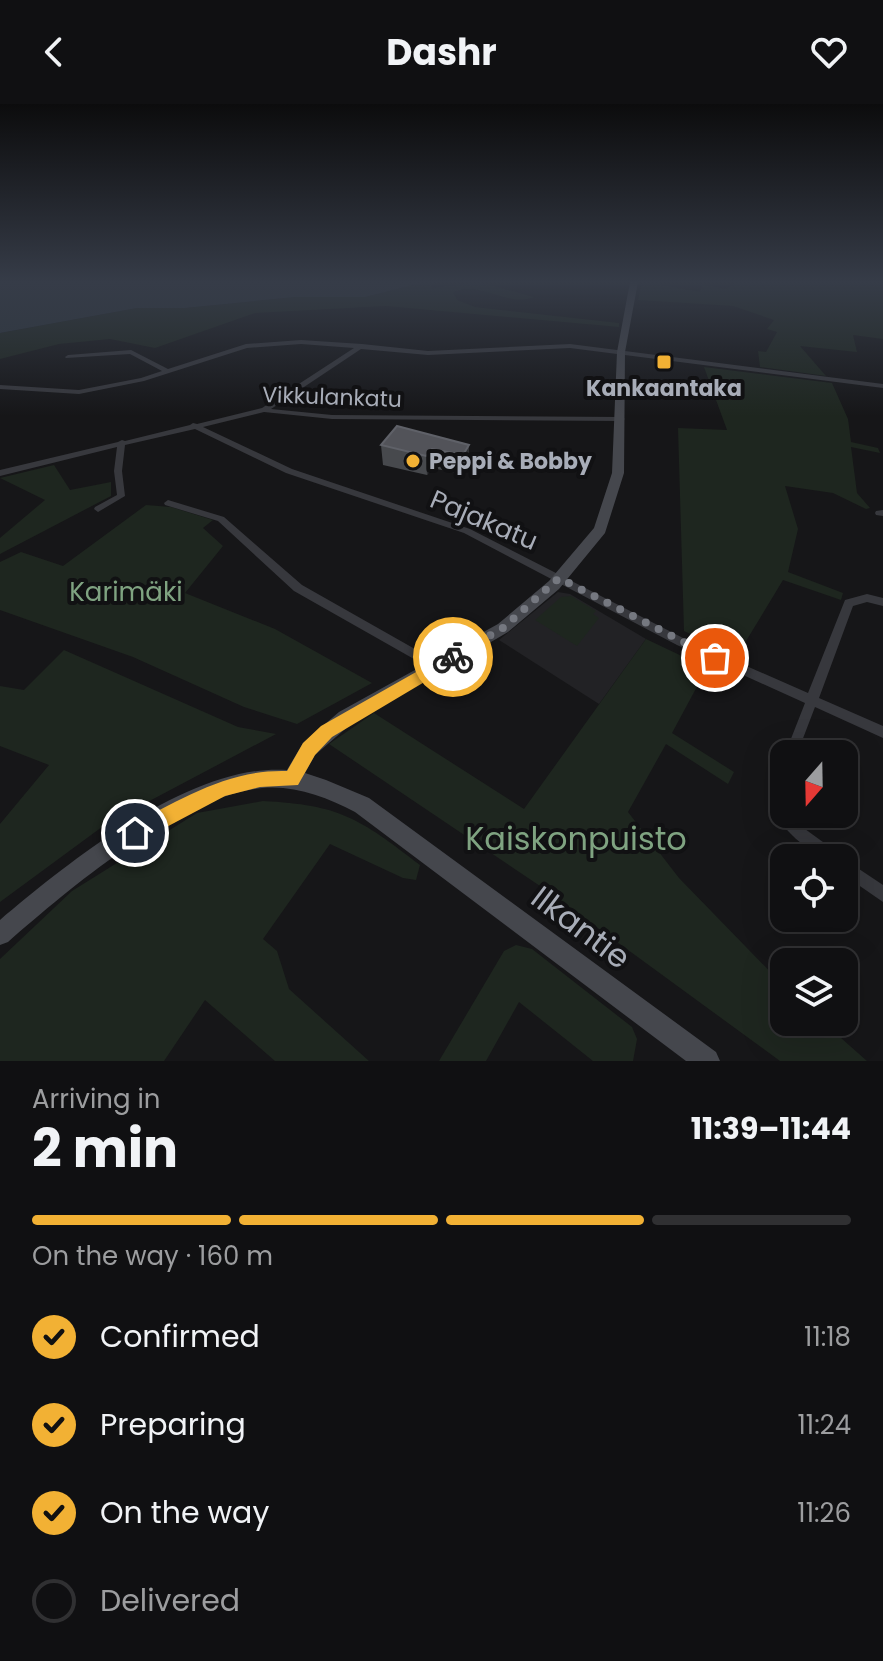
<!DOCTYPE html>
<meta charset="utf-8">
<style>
:root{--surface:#101012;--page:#1e1e20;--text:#f1f3f6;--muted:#9c9d9f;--line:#303032;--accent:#f2b134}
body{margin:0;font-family:Poppins,sans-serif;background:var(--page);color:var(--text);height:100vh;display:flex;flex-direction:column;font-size:30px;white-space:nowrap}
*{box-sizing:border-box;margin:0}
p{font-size:26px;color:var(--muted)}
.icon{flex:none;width:44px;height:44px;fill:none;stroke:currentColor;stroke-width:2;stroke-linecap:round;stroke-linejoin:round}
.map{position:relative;height:957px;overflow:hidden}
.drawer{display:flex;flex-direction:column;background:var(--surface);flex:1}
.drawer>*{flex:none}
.needle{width:52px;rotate:200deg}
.tools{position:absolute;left:770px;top:636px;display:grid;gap:16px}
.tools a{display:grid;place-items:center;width:88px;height:88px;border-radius:16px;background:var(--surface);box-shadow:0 8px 32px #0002,0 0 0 2px var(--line);font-size:40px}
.pin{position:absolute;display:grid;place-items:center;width:68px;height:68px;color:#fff;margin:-34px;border:4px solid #fff;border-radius:50%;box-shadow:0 2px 8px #0007}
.courier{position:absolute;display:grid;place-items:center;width:80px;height:80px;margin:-40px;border:6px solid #f2b134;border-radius:50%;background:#fff;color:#222;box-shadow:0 2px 10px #0007}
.headline em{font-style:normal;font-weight:700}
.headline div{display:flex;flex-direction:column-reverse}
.headline{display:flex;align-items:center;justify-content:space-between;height:136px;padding:0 32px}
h1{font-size:52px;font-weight:700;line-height:60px}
.bar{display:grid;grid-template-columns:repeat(4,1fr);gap:12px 8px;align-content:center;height:96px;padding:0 32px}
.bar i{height:10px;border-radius:6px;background:var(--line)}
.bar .selected{background:var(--accent)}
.bar p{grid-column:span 4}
ol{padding:0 32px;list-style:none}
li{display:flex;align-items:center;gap:24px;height:88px}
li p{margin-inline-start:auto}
li .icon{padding:8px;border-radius:50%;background:var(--accent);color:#111;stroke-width:4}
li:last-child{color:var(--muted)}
li i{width:44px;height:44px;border:4px solid var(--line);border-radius:50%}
header{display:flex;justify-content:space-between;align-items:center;height:104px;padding:0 32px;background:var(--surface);font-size:36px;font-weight:700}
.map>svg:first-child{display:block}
.built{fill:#222225}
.green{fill:#1e261f}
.water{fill:#2c353c}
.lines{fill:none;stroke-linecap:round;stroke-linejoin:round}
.street{fill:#37383d;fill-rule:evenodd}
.secondary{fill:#45474d;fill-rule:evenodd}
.wall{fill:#47494d}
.shaded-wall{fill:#2f3033}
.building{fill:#525359;stroke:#5f6168;stroke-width:2}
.route{fill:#f2b134}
.done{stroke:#757880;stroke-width:8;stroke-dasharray:0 14.4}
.poi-dot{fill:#f2b134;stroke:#111113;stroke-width:3}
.labels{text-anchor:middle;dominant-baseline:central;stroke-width:8;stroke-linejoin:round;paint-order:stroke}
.far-poi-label{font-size:22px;font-weight:bold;fill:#a8adb8;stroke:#111113}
.far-street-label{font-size:22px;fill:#a8adb8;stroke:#111113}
.street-label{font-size:26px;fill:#a8adb8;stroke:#111113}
.park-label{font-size:26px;fill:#7fa381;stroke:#111113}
.near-park-label{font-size:32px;fill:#7fa381;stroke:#111113}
.near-street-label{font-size:32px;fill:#a8adb8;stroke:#111113}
</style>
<header><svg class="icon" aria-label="back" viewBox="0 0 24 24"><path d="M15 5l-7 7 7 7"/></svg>Dashr<svg class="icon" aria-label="heart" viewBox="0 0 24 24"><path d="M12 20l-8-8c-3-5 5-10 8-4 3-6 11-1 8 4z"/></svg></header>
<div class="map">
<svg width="883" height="957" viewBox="0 0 883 957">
<rect width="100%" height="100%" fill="#161618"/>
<!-- built -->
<path class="built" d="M558,488L570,490L646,535L599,600L499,536Z"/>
<!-- green -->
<g class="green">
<path d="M425,178H439L431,182L433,184L479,178L534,193C508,204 481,176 453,188L457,196L475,203L619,219V223L386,202L255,209L155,244L110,235L59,240L0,255V229L137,204H185L295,193H365Z"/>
<path d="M642,178H662L661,181L700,188L702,182L689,178L726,185L738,178H883V235L853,231L857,248L800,242L826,272L760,263L758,247L766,248L777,228L767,225L774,216L733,202L638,196Z"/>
<path d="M704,263L832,279L848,315L851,338L878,344L880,349L851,343L857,389L870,404L866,405L833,389L785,382L798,425L788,468L843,489L841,496L783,476L737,552L684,527L678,324L727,326Z"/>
<path d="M54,361L70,386L111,378V392L0,450V434L45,396L0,374Z"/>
<path d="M146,401L171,403L213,416L203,424L223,442L185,489L275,525L372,579L297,620L244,603L133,553L0,506V458L21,448L63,462Z"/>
<path d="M571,492L596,507L593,510L599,514L577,542L535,516L561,493Z"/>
<path d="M646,535L707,564L672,629L734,668L728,680L666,640L628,708L679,774L784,882V918H823L867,957H780L546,786L329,640L374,609L524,705Z"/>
<path d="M64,546L238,623L276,630L106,720L0,798V720L49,661L0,642V582L24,586Z"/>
<path d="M263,697C340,701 359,714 420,761L416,776L403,774L330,740L263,835L277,847L289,885L369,957H275L205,896L164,957H0V855L72,787L197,709Z"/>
<path d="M516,841L532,845L632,923L637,935L633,957H593L519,898L486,957H439L504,847Z"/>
</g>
<!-- water -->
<path class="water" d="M0,178H425L365,193H295L185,204H137L0,229Z"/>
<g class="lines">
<!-- street -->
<g class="street">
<path d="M301,236L362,240L428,247L570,240L883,280V284L570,244L428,251L361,245L271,305L332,311L621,313L625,315L621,317L332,315L264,308L203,323L292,365L470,425L685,535L808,589L845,496L867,490L883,494V502L867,498L853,502L819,594L883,622V634L815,603L797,650H785L805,599L677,541L464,429L286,369L195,325L125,341L122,367L125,392L98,408L94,405L95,403L117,391L114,367L117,343L0,372V366L118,338L122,336L125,337L190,321L193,319L197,320L262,304L354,244L301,240L247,244L144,277L79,290L0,285V281L79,286L141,274L162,267L130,250L66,254L65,253L68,251L131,246L168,265L246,240Z"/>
<path d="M168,396L224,413L302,481L429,553L437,564L435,568C427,570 425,565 421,559L294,487L218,417L165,401L164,399Z"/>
<path d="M883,406V412L876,411L875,409L876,407Z"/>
<path d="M784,666V710H792L805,725L838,749L840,754C835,754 826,756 821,754C816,752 809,745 805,742C778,722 767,701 779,668Z"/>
<path d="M844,755L883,781V798L844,771Z"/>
</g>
<!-- secondary -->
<path class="secondary" d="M630,178H638L625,248L624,369L605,429L559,485L508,528L351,620L315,651L305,669L326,676L369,694L716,948L720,957H686L355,708C326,693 295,681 262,684C175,694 73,782 8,838L0,841V816C70,757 191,659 287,666L303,639L339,608L498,520L549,477L594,424L612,369L617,248Z"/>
</g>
<!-- wall -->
<path class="wall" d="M381,341H469L468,360L462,370L432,364L427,371L383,361Z"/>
<!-- shaded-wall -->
<g class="shaded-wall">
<path d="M469,341L468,360L462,370L463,351Z"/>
<path d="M432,345V364L427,371L426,352Z"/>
</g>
<!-- building -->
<path class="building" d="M397,322L469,341L463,351L432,345L426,352L381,341Z"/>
<!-- sky -->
<linearGradient id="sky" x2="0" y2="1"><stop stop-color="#0c0c0d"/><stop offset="0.57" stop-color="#363c48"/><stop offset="1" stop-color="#363c48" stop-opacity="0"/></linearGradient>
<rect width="883" height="312" fill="url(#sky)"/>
<!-- route -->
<path class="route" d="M453,547L460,553L458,558L332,633L315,651L298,681L260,683L225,692L142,736H129V722C180,696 228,665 287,667L303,639L321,622Z"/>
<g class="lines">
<!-- done -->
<path class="done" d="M453,553L503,524L559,474L715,554"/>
</g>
<!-- markers -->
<g class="poi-dot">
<rect x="656" y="250" width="16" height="16" rx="4"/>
<circle cx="413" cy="357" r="8"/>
</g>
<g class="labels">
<!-- far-poi labels -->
<g class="far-poi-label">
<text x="664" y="284">Kankaantaka</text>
<text x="429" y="357" text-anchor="start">Peppi &amp; Bobby</text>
</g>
<!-- far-street labels -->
<g class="far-street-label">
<text transform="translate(332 293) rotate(2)">Vikkulankatu</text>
</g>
<!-- street labels -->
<g class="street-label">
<text transform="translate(484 416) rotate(23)">Pajakatu</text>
</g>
<!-- park labels -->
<g class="park-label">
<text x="126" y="488">Karimäki</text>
</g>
<!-- near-park labels -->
<g class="near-park-label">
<text x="576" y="734">Kaiskonpuisto</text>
</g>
<!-- near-street labels -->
<g class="near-street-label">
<text transform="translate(581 823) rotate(37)">Ilkantie</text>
</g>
</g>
</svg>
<div class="tools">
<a><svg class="needle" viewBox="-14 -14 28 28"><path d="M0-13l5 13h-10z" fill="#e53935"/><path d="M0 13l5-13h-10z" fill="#9c9d9f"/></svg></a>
<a><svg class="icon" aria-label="locate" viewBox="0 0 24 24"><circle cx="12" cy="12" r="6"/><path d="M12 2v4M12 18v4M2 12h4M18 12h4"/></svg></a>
<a><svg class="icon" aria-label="layers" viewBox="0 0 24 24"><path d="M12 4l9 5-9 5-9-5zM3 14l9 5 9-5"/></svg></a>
</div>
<div class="pin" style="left:715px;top:554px;background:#ea580c"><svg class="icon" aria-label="bag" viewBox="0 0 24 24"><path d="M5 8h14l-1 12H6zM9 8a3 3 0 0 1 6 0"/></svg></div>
<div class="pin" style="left:135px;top:729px;background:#1f2937"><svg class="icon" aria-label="home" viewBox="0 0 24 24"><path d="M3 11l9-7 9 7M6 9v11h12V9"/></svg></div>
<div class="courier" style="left:453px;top:553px"><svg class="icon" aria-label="bike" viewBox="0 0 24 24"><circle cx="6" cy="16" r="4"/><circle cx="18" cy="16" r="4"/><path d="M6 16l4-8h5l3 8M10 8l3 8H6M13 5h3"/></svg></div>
</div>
<section class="drawer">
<div class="headline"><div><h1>2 min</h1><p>Arriving in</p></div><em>11:39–11:44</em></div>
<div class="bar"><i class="selected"></i><i class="selected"></i><i class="selected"></i><i></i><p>On the way · 160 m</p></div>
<ol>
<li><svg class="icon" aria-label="check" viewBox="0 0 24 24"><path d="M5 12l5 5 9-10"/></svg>Confirmed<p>11:18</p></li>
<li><svg class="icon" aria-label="check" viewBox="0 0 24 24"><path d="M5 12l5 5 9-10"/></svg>Preparing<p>11:24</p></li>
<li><svg class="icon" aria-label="check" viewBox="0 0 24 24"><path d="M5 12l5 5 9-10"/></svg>On the way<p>11:26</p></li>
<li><i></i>Delivered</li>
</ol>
</section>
